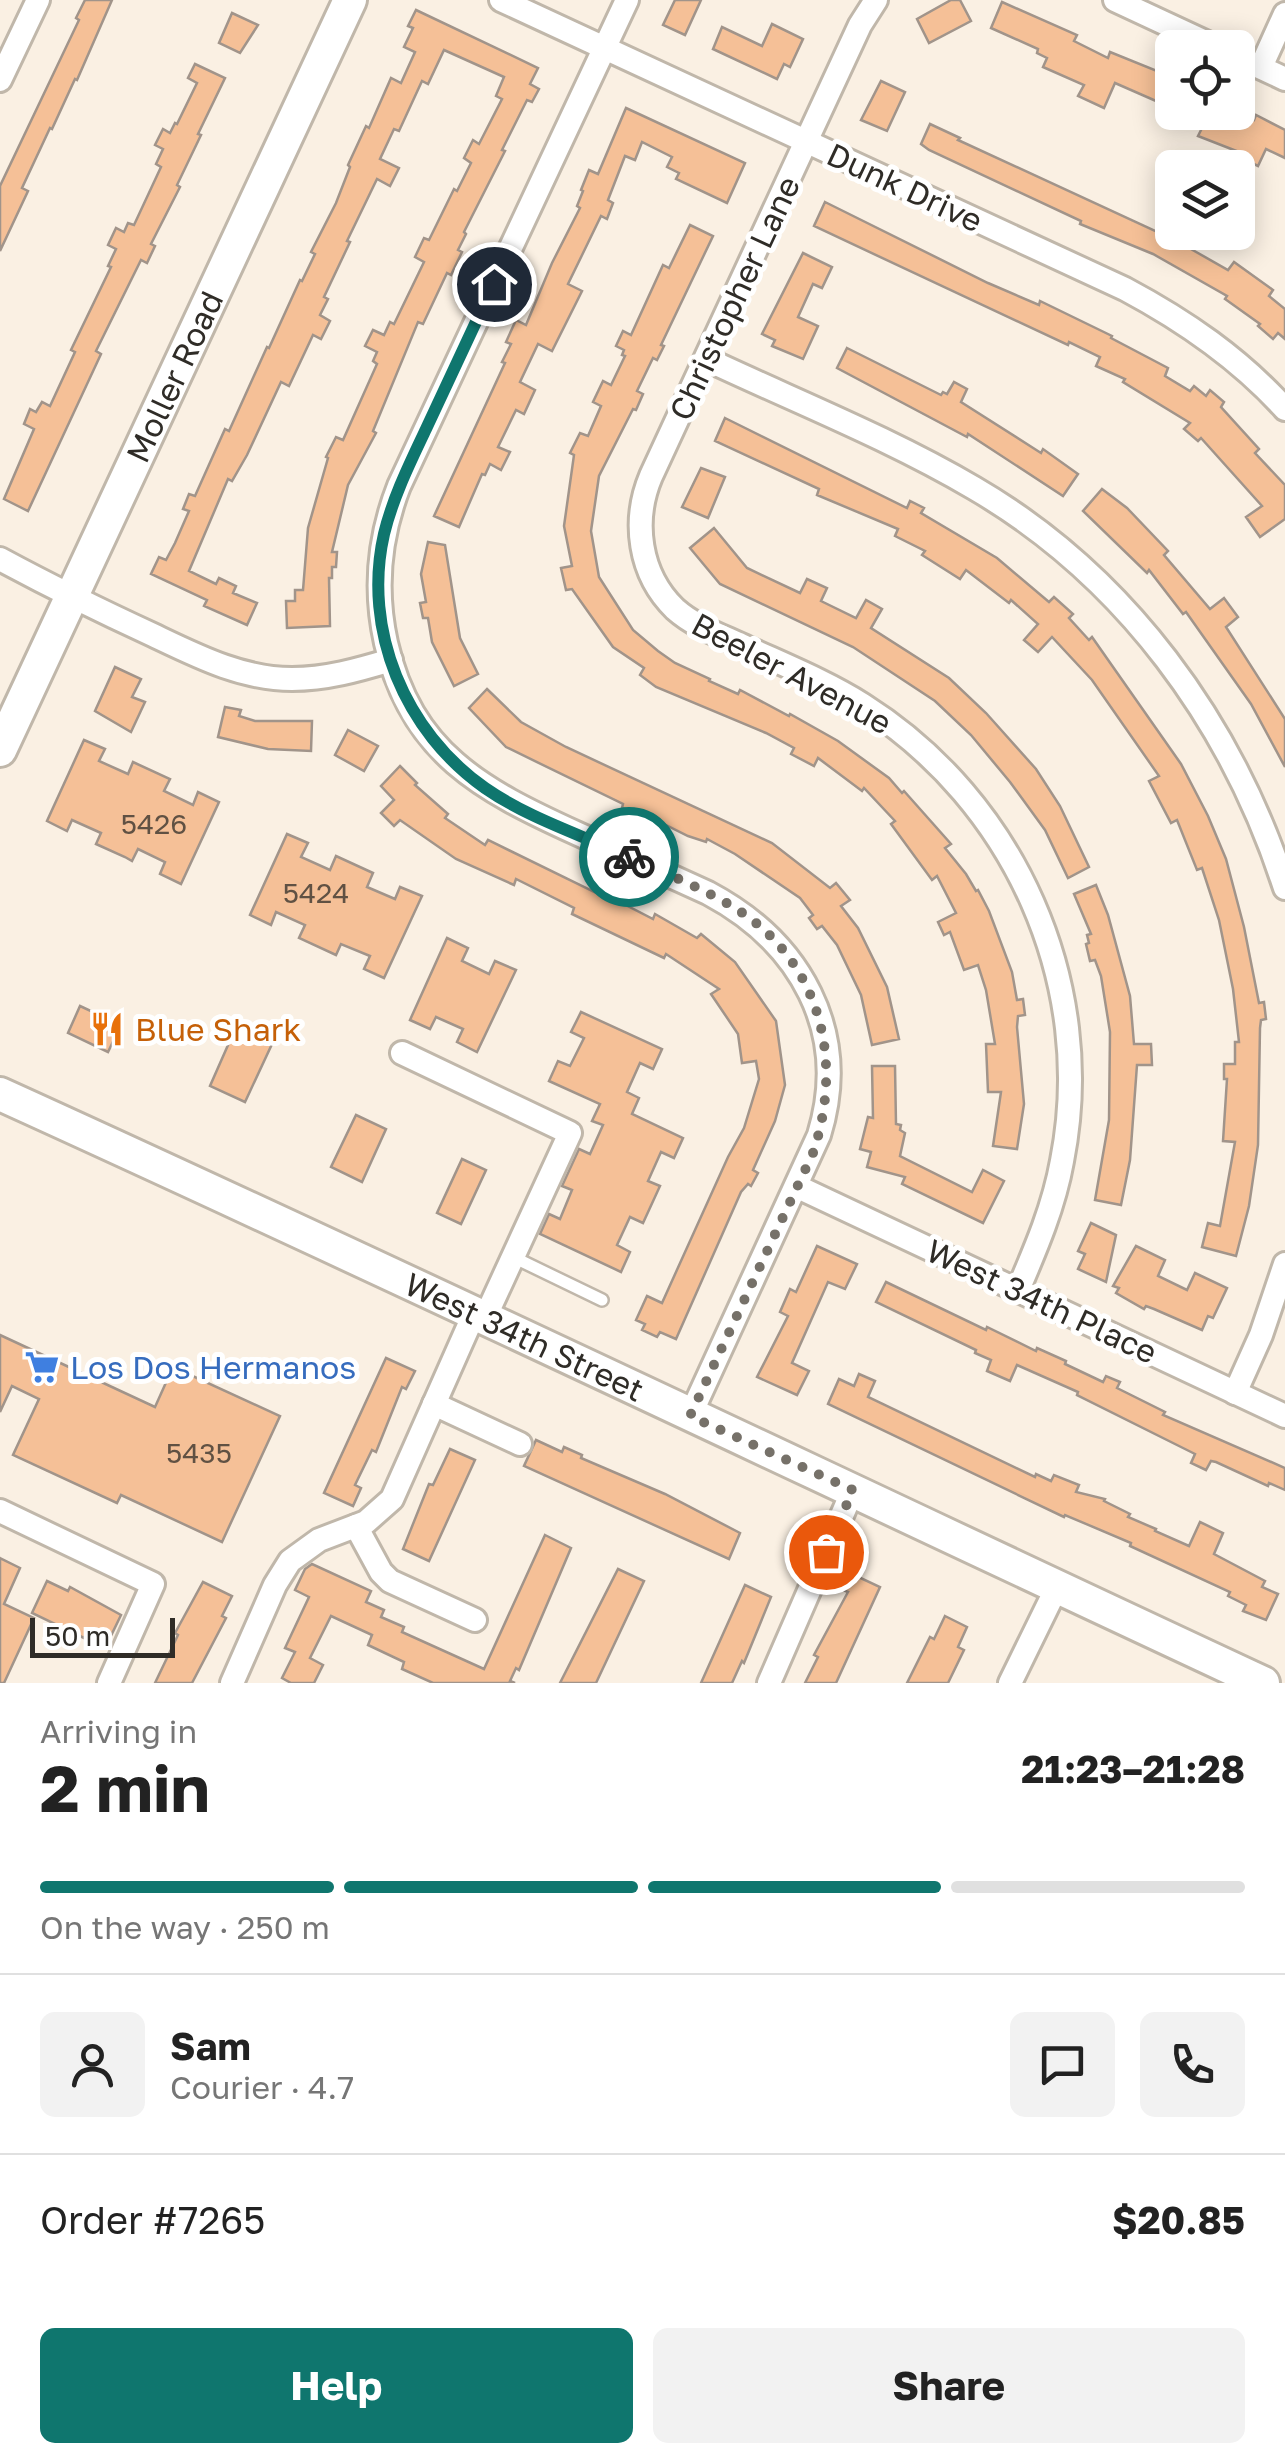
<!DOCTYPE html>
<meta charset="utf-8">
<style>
:root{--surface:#fff;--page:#f2f2f2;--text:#222;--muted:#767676;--line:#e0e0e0;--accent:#0f766e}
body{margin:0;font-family:"Golos Text",sans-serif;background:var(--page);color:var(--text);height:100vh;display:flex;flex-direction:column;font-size:38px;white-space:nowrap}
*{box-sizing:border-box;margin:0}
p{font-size:32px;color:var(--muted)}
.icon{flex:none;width:55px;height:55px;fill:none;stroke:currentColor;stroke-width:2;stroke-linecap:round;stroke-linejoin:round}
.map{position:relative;height:1683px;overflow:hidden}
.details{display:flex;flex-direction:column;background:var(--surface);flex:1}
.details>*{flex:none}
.buttons{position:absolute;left:1155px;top:30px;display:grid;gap:20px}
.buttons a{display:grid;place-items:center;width:100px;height:100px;border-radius:15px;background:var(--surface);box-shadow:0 5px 25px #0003;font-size:50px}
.scale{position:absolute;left:30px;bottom:25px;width:145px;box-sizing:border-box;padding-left:10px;border:5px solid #2f2c27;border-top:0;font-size:28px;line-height:35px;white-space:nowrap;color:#2f2c27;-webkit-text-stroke:8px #fff;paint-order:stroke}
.pin{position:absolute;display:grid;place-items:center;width:85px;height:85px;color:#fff;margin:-42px;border:5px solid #fff;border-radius:50%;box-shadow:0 2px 10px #0007}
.courier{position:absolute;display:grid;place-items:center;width:100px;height:100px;margin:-50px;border:8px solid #0f766e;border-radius:50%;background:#fff;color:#222;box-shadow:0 2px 12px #0007}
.overview em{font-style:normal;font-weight:700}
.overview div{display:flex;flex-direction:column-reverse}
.overview{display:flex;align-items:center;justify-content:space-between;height:170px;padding:0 40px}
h1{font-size:65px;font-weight:700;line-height:75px}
.bar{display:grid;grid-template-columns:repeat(4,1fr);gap:15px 10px;align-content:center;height:120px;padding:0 40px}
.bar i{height:12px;border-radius:8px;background:var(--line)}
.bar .on{background:var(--accent)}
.bar p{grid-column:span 4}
.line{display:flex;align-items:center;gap:25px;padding:0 40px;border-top:2px solid var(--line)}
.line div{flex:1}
.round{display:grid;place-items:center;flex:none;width:105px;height:105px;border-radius:15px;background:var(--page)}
.cta{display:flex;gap:20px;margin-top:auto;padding:20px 40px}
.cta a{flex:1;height:115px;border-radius:15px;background:var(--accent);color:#fff;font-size:40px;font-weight:700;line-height:115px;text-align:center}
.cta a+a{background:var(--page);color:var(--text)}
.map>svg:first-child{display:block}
.building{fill:#f5c097;stroke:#a1948a;stroke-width:2.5}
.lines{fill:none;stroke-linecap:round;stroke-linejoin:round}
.lane-casing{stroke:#c0b7aa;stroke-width:16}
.street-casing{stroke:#c0b7aa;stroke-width:28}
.secondary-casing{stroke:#c0b7aa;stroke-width:38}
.lane{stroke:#fff;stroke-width:11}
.street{stroke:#fff;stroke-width:22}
.secondary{stroke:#fff;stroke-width:32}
.done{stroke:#767169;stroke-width:10;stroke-dasharray:0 18}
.route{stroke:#0f766e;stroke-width:12}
.labels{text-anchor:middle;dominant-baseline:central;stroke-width:10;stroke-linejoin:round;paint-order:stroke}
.number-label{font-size:28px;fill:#605143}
.street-label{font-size:32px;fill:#2f2c27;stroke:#fff}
.food-label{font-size:32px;fill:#c56008;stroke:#fff;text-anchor:start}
.shop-label{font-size:32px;fill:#366cbe;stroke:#fff;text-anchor:start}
</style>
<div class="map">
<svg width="1285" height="1683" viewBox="0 0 1285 1683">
<rect width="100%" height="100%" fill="#faf0e3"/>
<!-- building -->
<g class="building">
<path d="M85,0H112L77,80L75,79L52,129L50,128L22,188L28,191L0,251V186L79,20L76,18Z"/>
<path d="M675,0H701L685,35L663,25Z"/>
<path d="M951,0H960L971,21L929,43L917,19Z"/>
<path d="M1002,2L1077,35L1074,41L1108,58L1110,52L1172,77V108L1115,83L1104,108L1078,96L1084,85L1043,67L1047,58L1037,53L1038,49L991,28Z"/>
<path d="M416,10L538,68L530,84L539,89L532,102L527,100L502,150L505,151L464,232L466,234L458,250L462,252L451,275L447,273L423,324L418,322L373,431L376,433L348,485L332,552H337L336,567H332V578H329L330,626L287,628L286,601H295V590H303L308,528L328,458L326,457L336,437L343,440L377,364L373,361L377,352L365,346L373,330L384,335L390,322L394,324L424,262L415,257L424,238L429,240L454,189L457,191L471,163L464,158L473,140L479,144L502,99L496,96L504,77L444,50L428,84L422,81L399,131L394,129L380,159L399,168L390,186L377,179L347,241L350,242L324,297L328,299L320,315L330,321L321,339L313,335L289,386L281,382L247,455L232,481L228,479L189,571L216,584L219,578L236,586L233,593L257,603L247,625L204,606L207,600L151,574L159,557L166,560L175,543L189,511L183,509L189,494L195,496L225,429L229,431L267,347L269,348L300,280L302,281L315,254L311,252L336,203L350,167L348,165L366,126L369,128L391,78L401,83L415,52L404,47L413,28L408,26Z"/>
<path d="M232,13L258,25L240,53L219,43Z"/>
<path d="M772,24L803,39L790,67L784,64L777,79L713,49L722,27L762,46Z"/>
<path d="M195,64L225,78L198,134L201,135L177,185L180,187L151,244L155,246L147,263L141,260L96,351L101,354L28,511L4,499L34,429L24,424L30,409L36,412L42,402L50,406L75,352L71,350L111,267L108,266L116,249L108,245L116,228L124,232L128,223L134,225L161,167L156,164L163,149L155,145L163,129L170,133L175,123L177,124L197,83L188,78Z"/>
<path d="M881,81L905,92L887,131L861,120Z"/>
<path d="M626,108L745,163L727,203L676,179L679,173L667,167L672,157L642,142L635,160L625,156L608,200L613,203L607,219L601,216L568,284L582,291L552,351L538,344L520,382L535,390L524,414L516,410L498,447L510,452L501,470L490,464L485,475L482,474L459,527L434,516L505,363L502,362L511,344L506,342L516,320L526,325L552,263L580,208L577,206L583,191L581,190L589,170L598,174Z"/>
<path d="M1172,112H1237L1254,120L1256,115L1285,130V158L1266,149L1258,166L1237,156L1239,152L1198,136L1203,126Z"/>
<path d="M930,124L960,138L958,140L1175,240L1228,270L1234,262L1273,290L1269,296L1285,309V339L1278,333L1273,339L1258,326L1260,324L1225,299L1227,296L1153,254L1080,224L1081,221L929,150L921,144Z"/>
<path d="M825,202L988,283L1039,305L1040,301L1112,336L1111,338L1168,368L1165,376L1190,391L1194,386L1206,396L1210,390L1224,402L1221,407L1259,449L1255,453L1285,485V519L1260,537L1246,517L1262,506L1201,438L1198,441L1184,429L1190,423L1123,382L1125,379L1096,366L1100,357L1069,342L1068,345L814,226Z"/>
<path d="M690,225L713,236L661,345L664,346L657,360L653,358L637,391L643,394L636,410L633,409L599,476L591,531L599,577L633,630L658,651L675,663L710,679L709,681L738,694L740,690L789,716L790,714L838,741L889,778L902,793L904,791L951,844L945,848L966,874L976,891L978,890L989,911L1012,972L1017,1000L1023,999L1025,1015L1018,1016L1017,1027L1024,1104L1017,1149L993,1146L1001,1092H988L986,1044H995L986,990L978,965L964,970L950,932L944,935L938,922L956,913L937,876L932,880L891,824L895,821L864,788L862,791L818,758L814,766L791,754L794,748L766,733L656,687L640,675L644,668L613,647L572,589L566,590L561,568L572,566L564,526L574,455L570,453L580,433L588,436L601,406L593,402L603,381L611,385L625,356L622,355L624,350L616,346L623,331L631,335L663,265L669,268Z"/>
<path d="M803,253L832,267L822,288L813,284L798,317L818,326L803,359L772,346L775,340L762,334Z"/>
<path d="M847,348L941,395L943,392L947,394L954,382L967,389L961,402L1041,453L1043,449L1078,474L1063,496L968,434L967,437L837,368Z"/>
<path d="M725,418L907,508L910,501L924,508L921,513L997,558L1049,602L1054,597L1073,614L1069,618L1089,640L1092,637L1181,764L1208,816L1226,859L1244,927L1259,1003L1264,1002L1266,1019L1261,1020L1260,1028L1258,1145L1249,1206L1236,1256L1202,1247L1208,1223L1220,1226L1235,1142L1223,1141L1227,1079H1224V1064H1235V1042H1239L1233,989L1219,920L1202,868L1197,870L1177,820L1171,823L1149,781L1159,776L1092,680L1052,637L1038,652L1024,640L1038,624L1011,600L1009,603L966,570L960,579L922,555L925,551L895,536L898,529L817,495L819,489L715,441Z"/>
<path d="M701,468L725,477L708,518L682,507Z"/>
<path d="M1102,489L1127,508L1168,551L1164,555L1210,609L1224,598L1238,617L1226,627L1285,719V767L1251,704L1186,612L1183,614L1149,570L1147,573L1083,511Z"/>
<path d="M714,528L747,568L800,593L807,579L827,588L821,601L856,618L866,600L882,609L871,628L949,678L986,713L1036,769L1060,806L1089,867L1068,878L1045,830L1010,782L971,735L935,701L853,647L720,584L690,548Z"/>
<path d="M428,542L445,545L460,638L478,674L454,686L432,642L428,618H423L420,603L426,602L421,574Z"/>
<path d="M115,667L141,679L132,697L145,702L131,732L95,711Z"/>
<path d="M487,689L521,722L566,747L772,843L830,888L836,883L850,900L841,906L858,928L887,987L899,1039L872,1045L861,995L837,945L822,926L817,929L809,918L813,915L800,898L735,854L707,839L706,842L688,836L638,811L636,814L622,808L623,804L506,747L469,708Z"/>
<path d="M225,707L241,710L239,716L255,721H312L311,751L268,749L218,737Z"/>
<path d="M348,730L378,746L364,771L335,755Z"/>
<path d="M84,740L105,749L99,761L128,774L133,762L170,779L164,791L193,805L198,792L219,802L181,884L160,874L165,862L138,849L132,861L125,857L96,844L101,833L72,820L67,831L47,821Z"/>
<path d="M400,766L417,783L415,785L448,814L445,818L485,845L488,840L613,901L614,899L653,919L655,914L697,938L701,934L735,962L776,1021L785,1085L775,1121L753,1170L758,1173L751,1186L748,1184L741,1192L676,1339L660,1332L657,1337L642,1330L645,1324L636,1320L647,1296L662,1303L728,1157L744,1128L759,1079L756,1061L742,1063L738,1034L711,994L719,989L666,954L664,958L572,914L574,908L516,879L514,885L456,859L400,820L394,826L381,813L394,800L381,786Z"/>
<path d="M287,834L308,843L301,857L330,870L336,856L373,873L367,887L395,899L400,887L422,896L384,978L364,969L370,956L341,944L336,955L299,938L305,925L276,912L271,925L250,915Z"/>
<path d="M1096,885L1108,915L1130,996L1134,1044H1151L1152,1065H1137L1130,1160L1121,1205L1095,1200L1109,1120L1110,1032L1101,976L1095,960L1090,961L1086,944L1089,943L1087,935L1091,934L1074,894Z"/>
<path d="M447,938L468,948L462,961L489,974L495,961L516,970L477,1052L457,1042L463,1029L436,1017L430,1029L410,1020Z"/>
<path d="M80,1006L121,1025L108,1052L68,1033Z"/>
<path d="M581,1012L662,1049L653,1069L640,1063L627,1092L639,1098L632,1114L683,1138L674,1158L661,1152L648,1181L660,1186L643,1223L630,1217L617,1245L630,1252L621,1272L540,1234L549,1214L560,1219L572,1190L562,1186L579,1149L590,1154L603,1125L592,1121L600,1104L549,1081L558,1061L570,1066L584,1038L571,1032Z"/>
<path d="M236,1027L272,1044L245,1102L210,1086Z"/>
<path d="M872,1066H895L896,1124L901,1125L900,1130L905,1133L900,1156L972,1192L983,1170L1004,1181L983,1223L902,1184L905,1177L867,1167L871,1152L860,1149L868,1117L873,1118Z"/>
<path d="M356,1115L386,1129L362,1182L331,1167Z"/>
<path d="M462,1159L486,1170L461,1224L437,1213Z"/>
<path d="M1091,1223L1116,1235L1106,1282L1078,1269L1085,1254L1078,1251Z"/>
<path d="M817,1246L857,1264L845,1289L828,1282L792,1363L809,1371L797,1395L757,1377L788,1316L780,1312L790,1289L796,1292Z"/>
<path d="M1136,1246L1165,1260L1158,1276L1187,1290L1195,1273L1227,1288L1213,1318L1208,1316L1202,1330L1154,1309L1146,1306L1144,1309L1116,1293L1119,1288L1113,1286Z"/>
<path d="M886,1282L986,1330L987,1327L1036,1351L1037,1348L1066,1361L1065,1364L1103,1382L1106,1376L1120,1382L1117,1388L1165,1412L1163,1415L1285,1468V1490L1269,1483L1268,1486L1216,1462L1211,1461L1206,1470L1191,1463L1195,1454L1077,1395L1078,1392L1017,1365L1010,1381L987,1371L991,1360L975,1353L976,1350L876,1302Z"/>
<path d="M0,1335L155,1407L173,1367L280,1416L222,1542L121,1495L117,1503L13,1455L39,1399L12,1386L0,1412Z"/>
<path d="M386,1358L415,1371L406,1389L402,1387L376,1452L372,1450L355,1485L361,1488L353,1506L324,1493Z"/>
<path d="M859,1374L875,1381L868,1397L1035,1477L1036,1474L1051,1481L1054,1475L1079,1485L1076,1492L1105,1499L1104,1501L1130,1514L1128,1517L1156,1529L1155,1531L1189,1546L1200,1522L1223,1533L1214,1554L1265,1581L1262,1587L1278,1594L1266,1620L1243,1611L1246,1605L1228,1596L1230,1592L1130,1546L1131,1543L1065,1515L1064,1517L828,1404L839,1379L854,1386Z"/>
<path d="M536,1440L562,1452L564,1447L582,1455L581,1458L665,1494L740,1533L729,1559L524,1466Z"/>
<path d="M450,1449L475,1460L429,1561L403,1549L429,1484L433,1485Z"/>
<path d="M545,1535L571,1548L519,1670L516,1668L510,1681L515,1683H433L402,1669L404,1662L368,1645L372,1635L331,1616L310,1658L323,1665L314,1683H291L282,1678L295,1652L285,1648L309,1597L295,1590L305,1569L312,1564L371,1591L366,1602L384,1610L381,1617L404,1627L402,1632L484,1669Z"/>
<path d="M0,1558L20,1568L4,1604L34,1618L4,1683H0Z"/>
<path d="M618,1569L644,1581L596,1683H560Z"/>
<path d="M850,1573L880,1587L836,1683H805L818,1657L814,1655L848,1592L843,1590Z"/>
<path d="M47,1581L68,1591L70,1587L121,1615L107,1644L86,1634L84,1638L32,1613Z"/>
<path d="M203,1582L232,1596L222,1616L226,1618L192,1683H155L178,1635L175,1633Z"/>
<path d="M745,1585L771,1597L744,1663L742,1661L732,1683H701Z"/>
<path d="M945,1616L967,1627L958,1647L964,1650L948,1683H907L930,1637L934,1639Z"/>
</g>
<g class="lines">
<!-- lane casing -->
<g class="lane-casing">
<path id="lane" d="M513,1257L602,1300"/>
</g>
<!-- street casing -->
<g class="street-casing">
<g id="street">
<path d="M501,0L1125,289C1185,321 1239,358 1285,409"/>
<path d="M627,0L399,486C379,537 374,589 386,643C411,753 482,790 576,833C620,853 664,873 708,893C800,942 851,1031 819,1135L690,1416"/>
<path d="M876,0L860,25L651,476C632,521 639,574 675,609C694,626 719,635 741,645C782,664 825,681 863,705C1015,801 1097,984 1062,1161C1054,1206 1036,1248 1018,1290"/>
<path d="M1115,0L1218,48"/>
<path d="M1238,57L1285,79"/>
<path d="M1261,67L1285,14"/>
<path d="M0,80L38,0"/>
<path d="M706,359C795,401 889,438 974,488C1125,576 1232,723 1285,888"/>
<path d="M0,559C50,586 101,611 153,635C197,656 242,679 292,679C326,679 358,670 391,660"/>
<path d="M402,1053L570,1133L484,1320"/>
<path d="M798,1187L1285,1416"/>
<path d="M1235,1393L1261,1335L1285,1264"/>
<path d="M434,1404L520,1444"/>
<path d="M0,1511L153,1584L109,1683"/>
<path d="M356,1526L381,1572L390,1581L475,1620"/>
<path d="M232,1683L275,1585L290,1561L319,1540L366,1522L392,1499L474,1314"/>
<path d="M769,1683L853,1490"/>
<path d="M1010,1683L1057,1587"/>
</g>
</g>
<!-- secondary casing -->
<g class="secondary-casing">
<g id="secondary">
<path id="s1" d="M0,750L350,0"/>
<path id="s2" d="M0,1094C423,1286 842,1487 1263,1683"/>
</g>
</g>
<!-- lane -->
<use href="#lane" class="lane"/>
<!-- street -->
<use href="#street" class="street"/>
<!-- secondary -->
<use href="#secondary" class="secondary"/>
</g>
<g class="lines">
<!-- done -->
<path class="done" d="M629,857C666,874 706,889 741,912C823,967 843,1064 813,1153L690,1416L853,1490L826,1552"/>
<!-- route -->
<path class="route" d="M494,284C471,332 449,380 426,429C410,463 393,497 384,534C362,630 405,732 485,788C528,818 582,835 629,857"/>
</g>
<!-- icons -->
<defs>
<g id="restaurant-bare" transform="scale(2.7)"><path d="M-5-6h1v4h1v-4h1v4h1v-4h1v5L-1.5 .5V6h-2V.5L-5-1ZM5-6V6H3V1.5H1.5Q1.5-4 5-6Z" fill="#e8710a" stroke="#fff" stroke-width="2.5" paint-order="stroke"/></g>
<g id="supermarket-bare" transform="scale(2.7)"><path d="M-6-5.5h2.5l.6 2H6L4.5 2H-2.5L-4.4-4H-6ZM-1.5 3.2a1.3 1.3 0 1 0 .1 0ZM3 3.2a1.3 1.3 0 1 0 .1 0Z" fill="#3f7fe0" stroke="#fff" stroke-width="2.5" paint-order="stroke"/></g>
</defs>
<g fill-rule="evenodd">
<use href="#restaurant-bare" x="107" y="1029"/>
<use href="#supermarket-bare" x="42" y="1367"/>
</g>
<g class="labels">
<!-- number labels -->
<g class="number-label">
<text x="154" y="823">5426</text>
<text x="316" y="892">5424</text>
<text x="199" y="1452">5435</text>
</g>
<!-- street labels -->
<g class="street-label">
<text transform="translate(905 187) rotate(25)">Dunk Drive</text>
<text transform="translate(734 298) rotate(-65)">Christopher Lane</text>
<text stroke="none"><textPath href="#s1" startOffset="412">Moller Road</textPath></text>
<text transform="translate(792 673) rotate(28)">Beeler Avenue</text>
<text transform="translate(1042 1301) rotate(25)">West 34th Place</text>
<text stroke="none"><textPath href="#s2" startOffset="578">West 34th Street</textPath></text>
</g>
<!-- food labels -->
<g class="food-label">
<text x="135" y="1029">Blue Shark</text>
</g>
<!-- shop labels -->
<g class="shop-label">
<text x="70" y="1367">Los Dos Hermanos</text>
</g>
</g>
</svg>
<div class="buttons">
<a><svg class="icon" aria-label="locate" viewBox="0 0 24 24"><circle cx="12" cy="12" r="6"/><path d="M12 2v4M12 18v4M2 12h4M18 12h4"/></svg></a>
<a><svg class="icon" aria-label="layers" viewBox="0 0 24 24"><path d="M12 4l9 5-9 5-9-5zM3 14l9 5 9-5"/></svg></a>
</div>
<div class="scale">50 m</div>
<div class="pin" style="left:826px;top:1552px;background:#ea580c"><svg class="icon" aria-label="bag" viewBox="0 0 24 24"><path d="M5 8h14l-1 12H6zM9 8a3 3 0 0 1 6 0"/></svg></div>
<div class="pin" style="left:494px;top:284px;background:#1f2937"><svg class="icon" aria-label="home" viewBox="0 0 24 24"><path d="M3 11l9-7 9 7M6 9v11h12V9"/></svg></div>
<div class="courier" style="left:629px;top:857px"><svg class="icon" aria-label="bike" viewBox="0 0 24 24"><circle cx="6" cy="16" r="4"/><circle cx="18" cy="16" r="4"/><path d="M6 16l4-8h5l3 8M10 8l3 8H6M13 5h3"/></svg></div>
</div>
<section class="details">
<div class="overview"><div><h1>2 min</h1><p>Arriving in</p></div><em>21:23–21:28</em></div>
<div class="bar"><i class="on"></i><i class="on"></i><i class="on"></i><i></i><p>On the way · 250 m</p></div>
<div class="line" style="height:180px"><a class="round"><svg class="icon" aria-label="person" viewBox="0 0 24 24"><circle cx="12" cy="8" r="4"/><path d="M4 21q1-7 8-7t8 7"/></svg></a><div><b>Sam</b><p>Courier · 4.7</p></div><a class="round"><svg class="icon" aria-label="chat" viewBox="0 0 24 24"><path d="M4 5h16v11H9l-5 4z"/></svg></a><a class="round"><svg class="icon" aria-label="phone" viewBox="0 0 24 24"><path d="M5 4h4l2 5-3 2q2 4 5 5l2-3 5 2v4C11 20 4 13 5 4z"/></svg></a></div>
<div class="line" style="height:130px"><div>Order #7265</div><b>$20.85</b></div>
<div class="cta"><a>Help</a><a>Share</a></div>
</section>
